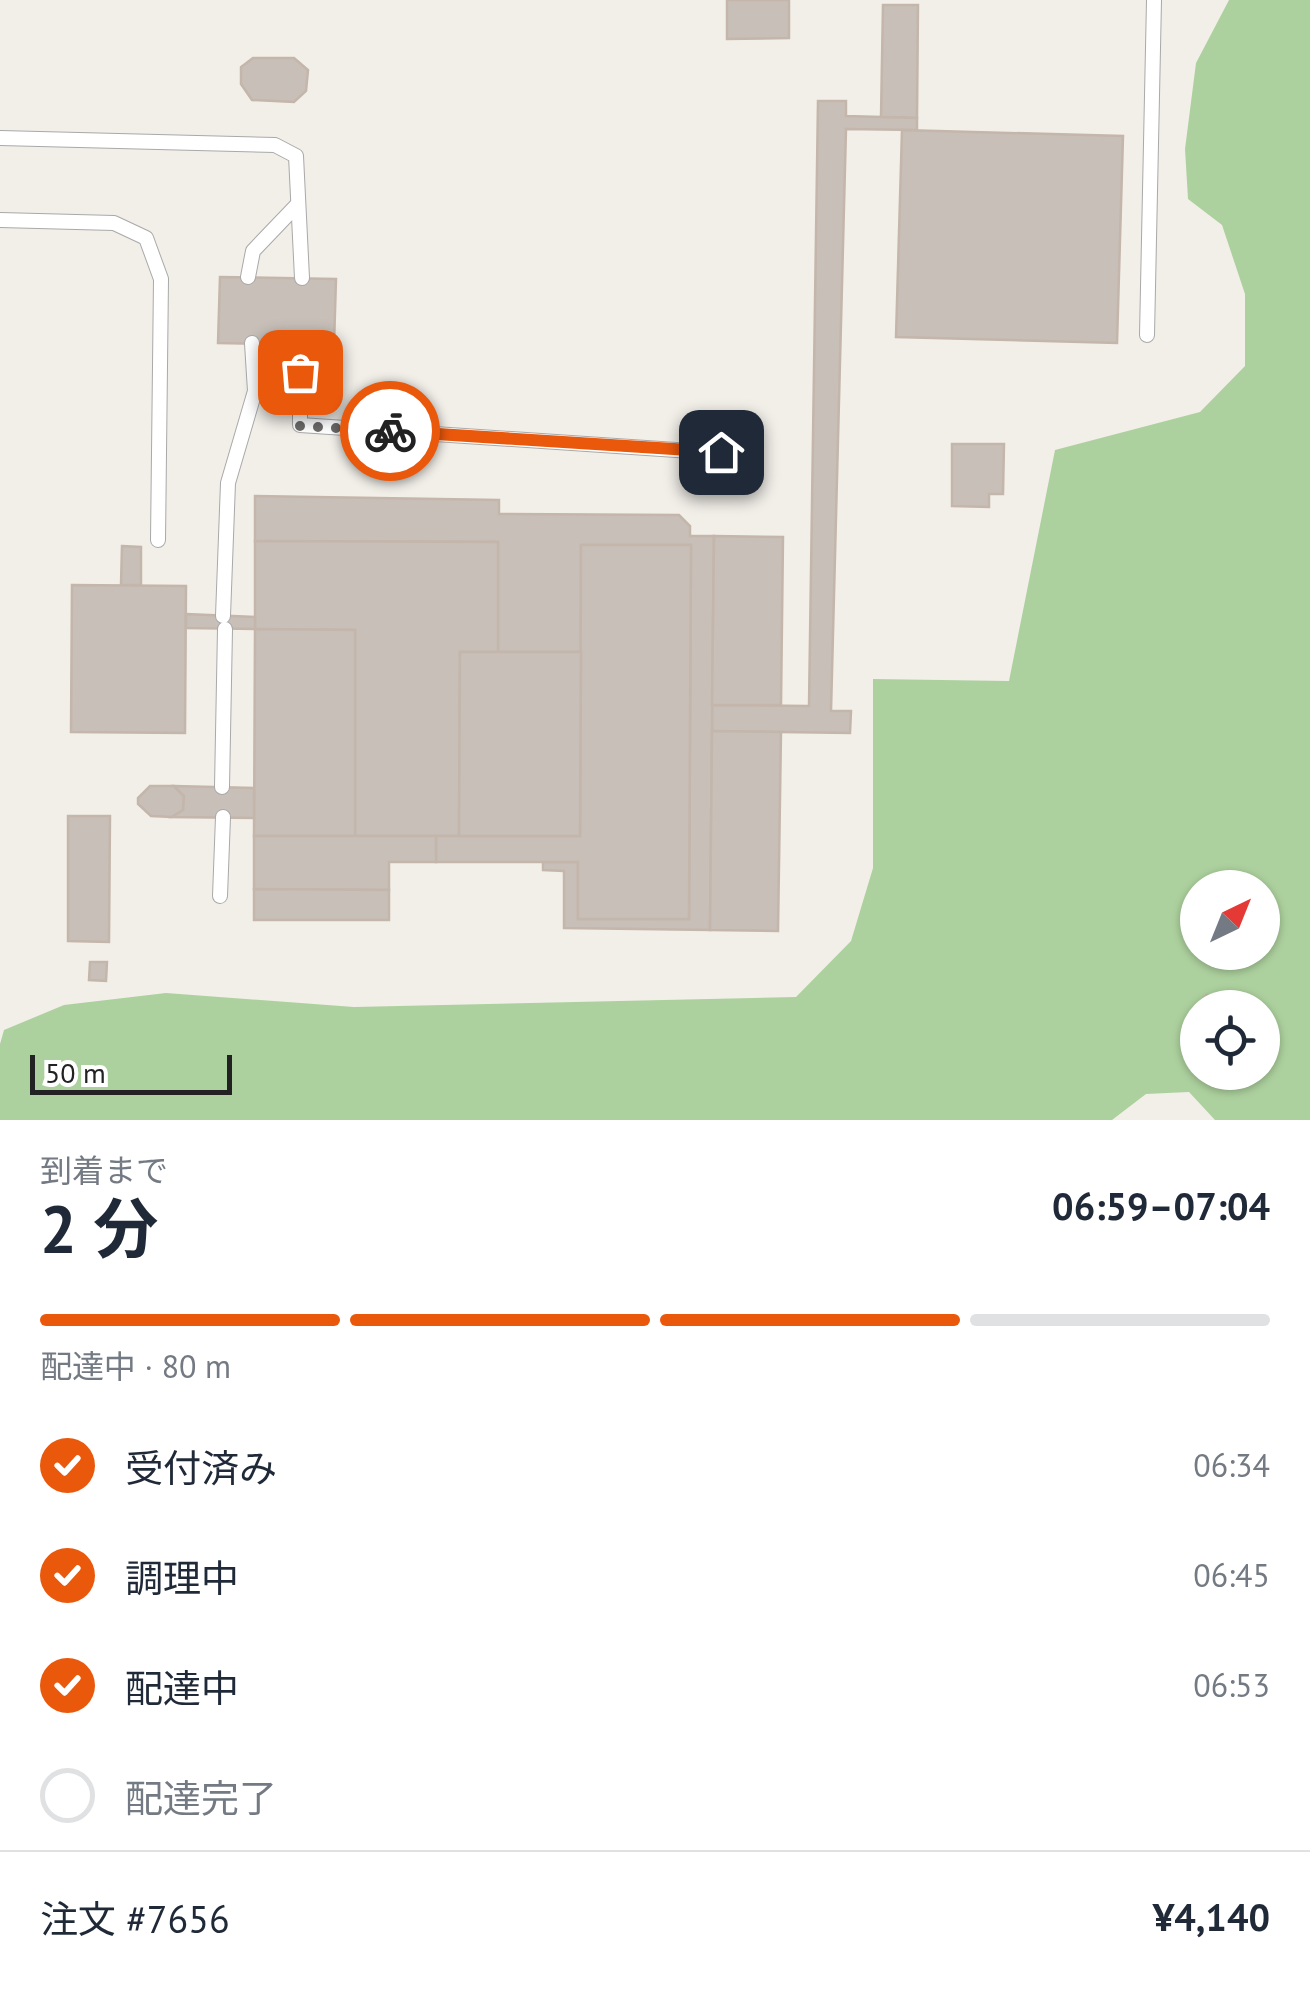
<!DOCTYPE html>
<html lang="ja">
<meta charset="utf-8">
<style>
:root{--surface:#fff;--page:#f2f2f3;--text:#1f2937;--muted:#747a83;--line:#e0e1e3;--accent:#ea580c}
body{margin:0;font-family:"PT Sans","Noto Sans JP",sans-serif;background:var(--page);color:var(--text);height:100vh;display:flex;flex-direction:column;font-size:38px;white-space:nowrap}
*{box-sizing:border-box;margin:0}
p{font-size:32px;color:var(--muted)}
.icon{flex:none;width:55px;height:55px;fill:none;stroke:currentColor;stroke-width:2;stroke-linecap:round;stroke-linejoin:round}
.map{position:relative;height:1120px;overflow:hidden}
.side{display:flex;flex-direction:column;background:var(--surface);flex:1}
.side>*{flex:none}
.needle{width:65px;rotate:43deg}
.tools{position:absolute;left:1180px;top:870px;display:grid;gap:20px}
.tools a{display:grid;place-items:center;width:100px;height:100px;border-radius:50%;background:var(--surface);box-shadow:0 2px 8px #0004;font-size:50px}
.scale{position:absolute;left:30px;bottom:25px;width:202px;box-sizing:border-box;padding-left:10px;border:5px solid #222;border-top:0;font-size:28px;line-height:35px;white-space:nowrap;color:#222;-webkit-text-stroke:8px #fff;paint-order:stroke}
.pin{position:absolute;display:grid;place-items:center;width:85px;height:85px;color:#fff;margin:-42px;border-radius:20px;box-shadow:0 5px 15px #0006}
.courier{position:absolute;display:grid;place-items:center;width:100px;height:100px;margin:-50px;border:8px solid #ea580c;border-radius:50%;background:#fff;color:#222;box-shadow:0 2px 12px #0007}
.headline em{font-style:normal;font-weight:700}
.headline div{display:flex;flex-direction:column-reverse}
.headline{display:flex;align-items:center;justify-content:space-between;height:170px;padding:0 40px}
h1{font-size:65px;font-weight:700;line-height:75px}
.bar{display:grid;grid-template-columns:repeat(4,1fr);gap:15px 10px;align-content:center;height:120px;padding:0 40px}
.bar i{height:12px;border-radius:8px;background:var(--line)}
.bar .on{background:var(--accent)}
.bar p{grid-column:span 4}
.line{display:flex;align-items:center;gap:25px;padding:0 40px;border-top:2px solid var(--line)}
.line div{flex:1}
ol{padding:0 40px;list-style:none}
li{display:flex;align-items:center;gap:30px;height:110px}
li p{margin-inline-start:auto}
li .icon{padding:10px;border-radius:50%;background:var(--accent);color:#fff;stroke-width:4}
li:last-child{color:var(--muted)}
li i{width:55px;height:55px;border:5px solid var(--line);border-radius:50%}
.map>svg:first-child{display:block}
.forest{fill:#add19e;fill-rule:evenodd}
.building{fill:#c7bfb8;stroke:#c4b6ab;stroke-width:2.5}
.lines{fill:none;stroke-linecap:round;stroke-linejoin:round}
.lane-casing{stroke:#a9a9a9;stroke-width:16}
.lane{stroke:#fff;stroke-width:14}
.done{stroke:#6b6a68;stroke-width:10;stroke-dasharray:0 18}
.route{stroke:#ea580c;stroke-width:12}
</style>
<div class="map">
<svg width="1310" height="1120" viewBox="0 0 1310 1120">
<rect width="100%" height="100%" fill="#f2efe9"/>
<!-- forest -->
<path class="forest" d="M1229,0H1310V1120H1215L1189,1092L1146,1094L1112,1120H0V1044L4,1030L64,1005L166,993L354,1007L796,997L851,941L873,868V679L1009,681L1055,450L1200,412L1245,366V294L1222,225L1188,199L1185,149L1196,63ZM1198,888H1262V952H1198ZM1198,1008H1262V1072H1198Z"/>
<!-- building -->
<g class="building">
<path d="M727,0H789V38L727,39Z"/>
<path d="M883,5H918L917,118L881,117Z"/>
<path d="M253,58H294L308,70L306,91L294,102L252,100L241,84V67Z"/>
<path d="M818,101H846V116L917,118V130L846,129L831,711H851L850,733L712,731V705L809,706Z"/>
<path d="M902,130L1123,136L1117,343L896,337Z"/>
<path d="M220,277L336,279L334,345L218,343Z"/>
<path d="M952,444H1004L1003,494H989V507L952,506Z"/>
<path d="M255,496L499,500V514L679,515L690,526V536H714L710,930L564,928V871L543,870V862H578V919H689L691,545H581V652H498V542L255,541Z"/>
<path d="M714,536L783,537L781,705H712Z"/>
<path d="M255,541L498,542V652H460L459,836H355V630L255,629Z"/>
<path d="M581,545H691L689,919H578V862H436V836H580Z"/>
<path d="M122,546L141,547V585H121Z"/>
<path d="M72,585L186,586L185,733L71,732Z"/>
<path d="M186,614L255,617V629L186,628Z"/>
<path d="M255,629L355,630V836H254Z"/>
<path d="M460,652H581L580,836H459Z"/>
<path d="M712,731L781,732L778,931L710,930Z"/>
<path d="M150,786H174L184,796L183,810L172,817L151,816L138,804V798Z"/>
<path d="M174,786L254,788V818L172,817L183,810L184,796Z"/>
<path d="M68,816H110L109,942L68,941Z"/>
<path d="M254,836H436V862H389V890L254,889Z"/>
<path d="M254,889L389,890V920H254Z"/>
<path d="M90,962H107L106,981L89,980Z"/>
<path d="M1207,995L1220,1008H1198V1019L1190,1012Z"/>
</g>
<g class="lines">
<!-- lane casing -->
<g class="lane-casing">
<g id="lane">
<path d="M0,138L275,145L296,156L302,278"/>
<path d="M0,220L114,223L146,238L161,279L158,540"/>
<path d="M248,277L253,251L296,206"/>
<path d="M1147,335L1154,0"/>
<path d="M300,344V425L721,453"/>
<path d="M223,616L228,483L255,391L252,343"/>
<path d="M222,787L225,629"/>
<path d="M220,896L223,817"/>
</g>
</g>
<!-- lane -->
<use href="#lane" class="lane"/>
</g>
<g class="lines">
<!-- done -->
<path class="done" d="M300,372V426L390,431"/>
<!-- route -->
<path class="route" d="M390,431L721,452"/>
</g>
</svg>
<div class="tools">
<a><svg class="needle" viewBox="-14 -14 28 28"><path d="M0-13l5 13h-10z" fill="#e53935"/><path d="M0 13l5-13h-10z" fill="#747a83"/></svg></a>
<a><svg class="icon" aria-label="locate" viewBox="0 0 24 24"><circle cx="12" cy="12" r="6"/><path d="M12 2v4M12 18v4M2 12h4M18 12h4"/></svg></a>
</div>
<div class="scale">50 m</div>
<div class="pin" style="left:300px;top:372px;background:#ea580c"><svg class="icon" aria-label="bag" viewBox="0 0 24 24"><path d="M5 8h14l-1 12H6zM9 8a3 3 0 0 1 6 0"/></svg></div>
<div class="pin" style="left:721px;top:452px;background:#1f2937"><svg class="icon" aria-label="home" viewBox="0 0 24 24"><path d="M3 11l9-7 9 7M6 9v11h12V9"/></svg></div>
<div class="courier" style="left:390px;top:431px"><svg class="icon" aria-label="bike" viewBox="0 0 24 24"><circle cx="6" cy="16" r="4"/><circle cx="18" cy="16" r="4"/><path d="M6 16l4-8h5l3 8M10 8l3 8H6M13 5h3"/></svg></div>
</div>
<section class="side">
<div class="headline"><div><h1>2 分</h1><p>到着まで</p></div><em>06:59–07:04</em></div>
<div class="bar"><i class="on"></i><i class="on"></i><i class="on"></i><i></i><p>配達中 · 80 m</p></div>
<ol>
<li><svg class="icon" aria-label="check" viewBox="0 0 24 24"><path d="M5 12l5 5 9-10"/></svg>受付済み<p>06:34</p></li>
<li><svg class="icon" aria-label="check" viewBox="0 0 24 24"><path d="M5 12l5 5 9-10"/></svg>調理中<p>06:45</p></li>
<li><svg class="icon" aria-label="check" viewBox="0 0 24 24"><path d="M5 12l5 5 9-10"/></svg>配達中<p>06:53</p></li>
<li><i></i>配達完了</li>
</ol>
<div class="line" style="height:130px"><div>注文 #7656</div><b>¥4,140</b></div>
</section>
